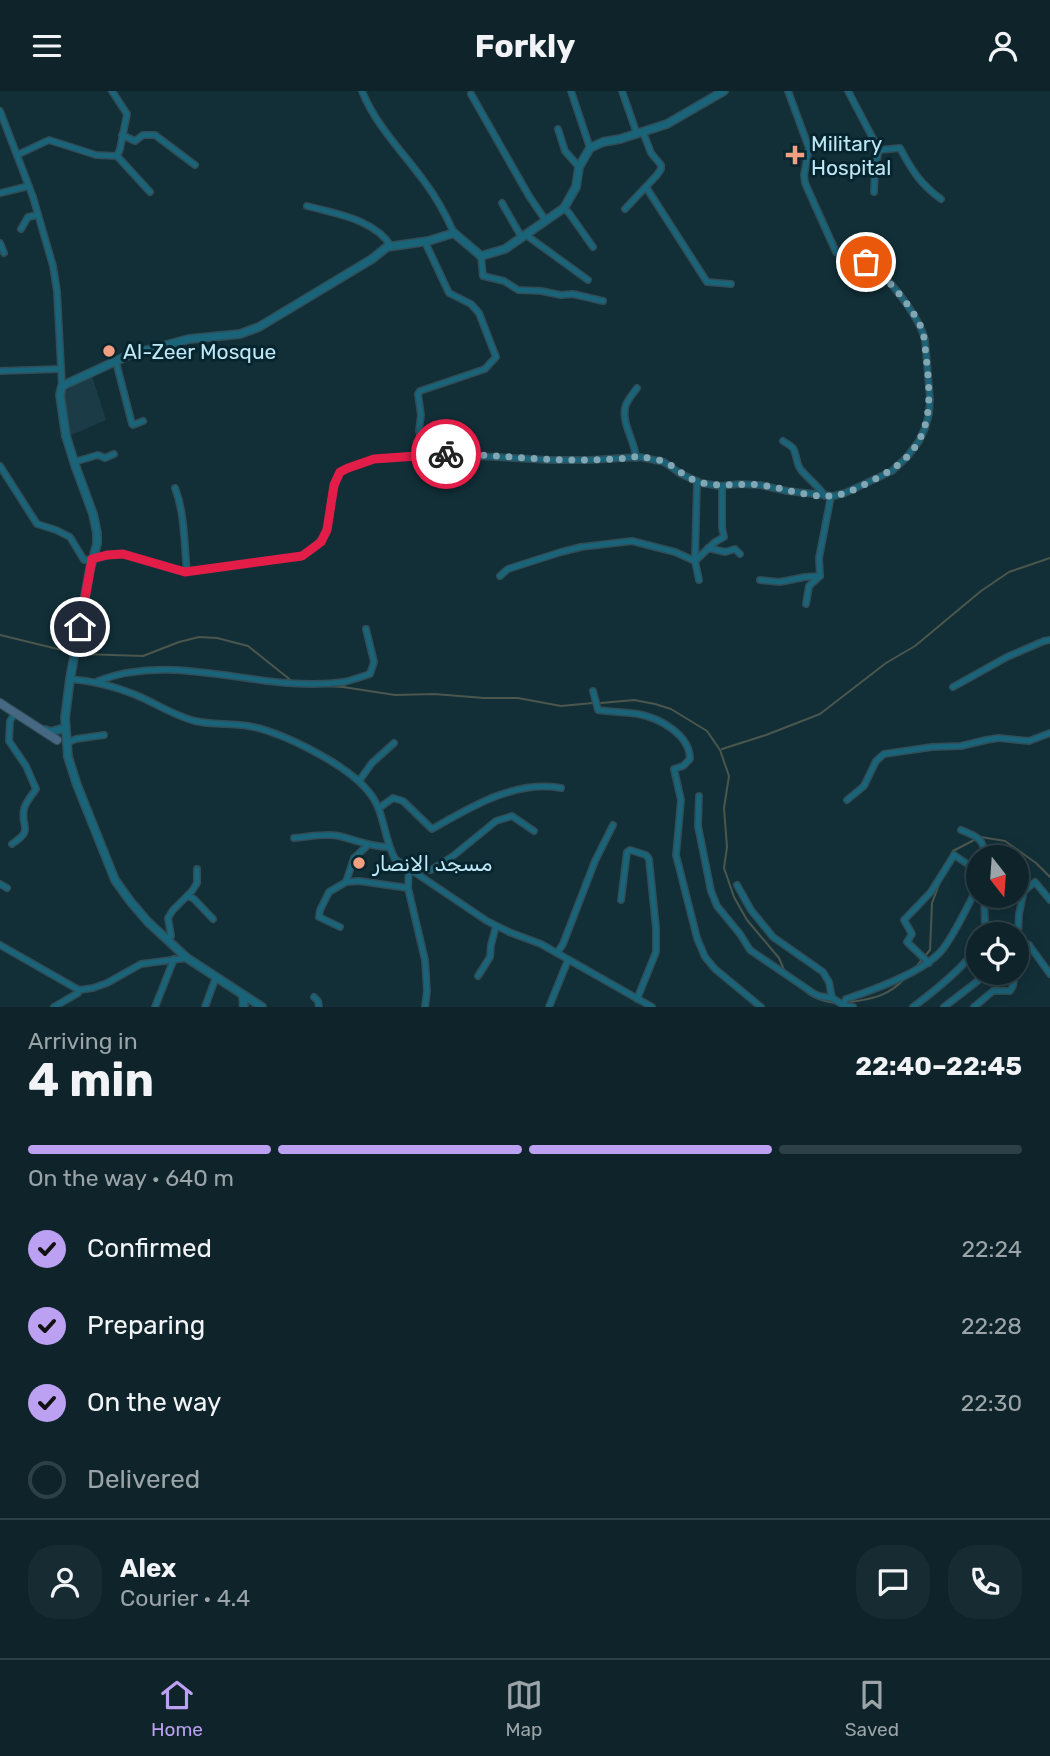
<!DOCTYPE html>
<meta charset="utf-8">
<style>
:root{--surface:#0e232a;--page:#172b32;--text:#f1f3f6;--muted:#9ba4a8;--line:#2e4047;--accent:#bca0f2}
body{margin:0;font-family:Rubik,Vazirmatn,sans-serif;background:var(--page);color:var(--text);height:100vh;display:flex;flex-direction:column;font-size:26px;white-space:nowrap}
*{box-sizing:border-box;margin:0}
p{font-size:23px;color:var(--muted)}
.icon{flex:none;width:38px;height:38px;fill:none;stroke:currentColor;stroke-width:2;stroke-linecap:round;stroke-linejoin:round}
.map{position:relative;height:916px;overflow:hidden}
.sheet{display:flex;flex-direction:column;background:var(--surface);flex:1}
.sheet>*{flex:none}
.needle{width:46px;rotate:163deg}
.fabs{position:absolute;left:966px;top:754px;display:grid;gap:14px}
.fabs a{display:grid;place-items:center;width:63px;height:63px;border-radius:50%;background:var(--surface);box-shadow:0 4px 18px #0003,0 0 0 2px var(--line);font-size:35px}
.pin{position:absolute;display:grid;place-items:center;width:60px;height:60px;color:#fff;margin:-30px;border:4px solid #fff;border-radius:50%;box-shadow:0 2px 7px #0007}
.courier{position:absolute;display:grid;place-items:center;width:70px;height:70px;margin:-35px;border:5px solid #e11d48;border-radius:50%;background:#fff;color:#222;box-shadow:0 2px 9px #0007}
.headline em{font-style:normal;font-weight:700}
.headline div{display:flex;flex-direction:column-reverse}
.headline{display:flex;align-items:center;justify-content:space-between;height:119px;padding:0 28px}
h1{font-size:46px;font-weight:700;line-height:52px}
.bar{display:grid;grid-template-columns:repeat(4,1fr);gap:10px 7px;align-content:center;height:84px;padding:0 28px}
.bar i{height:9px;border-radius:5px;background:var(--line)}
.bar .current{background:var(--accent)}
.bar p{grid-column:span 4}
.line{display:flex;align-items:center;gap:18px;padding:0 28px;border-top:2px solid var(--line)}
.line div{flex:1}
.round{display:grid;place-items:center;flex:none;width:74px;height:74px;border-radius:28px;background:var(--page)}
ol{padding:0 28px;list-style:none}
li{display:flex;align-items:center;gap:21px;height:77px}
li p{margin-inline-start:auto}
li .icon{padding:7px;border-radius:50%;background:var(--accent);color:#111;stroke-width:4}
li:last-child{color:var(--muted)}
li i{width:38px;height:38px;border:4px solid var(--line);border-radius:50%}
header{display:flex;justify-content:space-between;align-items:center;height:91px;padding:0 28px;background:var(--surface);font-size:32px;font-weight:700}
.dock{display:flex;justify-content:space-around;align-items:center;height:98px;border-top:2px solid var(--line);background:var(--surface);font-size:19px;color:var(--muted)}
.dock a{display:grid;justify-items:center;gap:4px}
.dock .current{color:var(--accent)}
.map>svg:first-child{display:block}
.built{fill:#1b3c46}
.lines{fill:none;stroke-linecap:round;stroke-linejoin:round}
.stream{stroke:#4b564c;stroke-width:2}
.minor-casing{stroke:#314d57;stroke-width:8}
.tertiary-casing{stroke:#314d57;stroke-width:10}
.secondary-casing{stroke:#314d57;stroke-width:10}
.minor{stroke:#1a6479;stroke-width:5}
.tertiary{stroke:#1a6479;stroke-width:7}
.secondary{stroke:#466882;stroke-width:8}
.done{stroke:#82a7b4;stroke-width:7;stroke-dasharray:0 12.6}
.route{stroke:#e11d48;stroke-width:9}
.poi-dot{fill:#f2a081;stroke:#07252e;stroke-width:2.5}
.labels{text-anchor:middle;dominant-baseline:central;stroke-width:6;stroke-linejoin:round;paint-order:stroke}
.poi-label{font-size:21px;fill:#bee8f7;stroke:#07252e;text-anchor:start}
</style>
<header><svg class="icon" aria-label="menu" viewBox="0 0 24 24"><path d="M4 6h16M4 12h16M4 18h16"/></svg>Forkly<svg class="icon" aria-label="person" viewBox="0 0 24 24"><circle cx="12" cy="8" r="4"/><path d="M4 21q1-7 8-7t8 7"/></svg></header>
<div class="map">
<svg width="1050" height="916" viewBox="0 0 1050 916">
<rect width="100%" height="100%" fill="#122f38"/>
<!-- built -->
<path class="built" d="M92,285L106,329L69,345L62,306L66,300L73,295Z"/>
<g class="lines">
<!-- stream -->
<g class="stream">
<path d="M0,544L70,561"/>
<path d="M82,563L143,565L179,551L199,546L217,547L248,555L293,591"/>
<path d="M326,595L343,596L395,604L434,603L484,607H518L561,615L593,612"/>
<path d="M601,612L634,609L655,613L671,618L707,640L720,659L729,685L724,717L727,756L724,777L734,806L747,829L779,867L784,879"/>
<path d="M722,658L766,644L820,623L886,572L915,555L981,500L1009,481L1050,467"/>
<path d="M981,746L1005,750L1036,772L1050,786"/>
<path d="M951,764L953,760L976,748"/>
<path d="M915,877L930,859L932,812L940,791"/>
<path d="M803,898C812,907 822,910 835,912"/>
<path d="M850,911C874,908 890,904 906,886"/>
</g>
<!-- minor casing -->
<g class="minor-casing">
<g id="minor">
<path d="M112,0L127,23L120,58L117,65"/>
<path d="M362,0C376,35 402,60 424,90C436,106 446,124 454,142"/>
<path d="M571,0L590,57"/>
<path d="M622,0L637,43"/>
<path d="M848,0L879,59L900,57C911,78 921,94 941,108"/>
<path d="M471,3L529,105L546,130"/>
<path d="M0,20L33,106L53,175L57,200L62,295"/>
<path d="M558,38L565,60L579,76"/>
<path d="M122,44L135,50L143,44H155L195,74"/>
<path d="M17,64L49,49L96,64L117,65L150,101"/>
<path d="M646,96L707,191L731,193"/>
<path d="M874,101L875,76L879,59"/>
<path d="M0,102L29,95"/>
<path d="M502,112L522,147"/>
<path d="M307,115C336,123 374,128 391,155"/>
<path d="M564,117L569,122L593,156"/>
<path d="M625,118L657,84L661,78V74L651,62L643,41"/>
<path d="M21,138L28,126L38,124"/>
<path d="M526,144L588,189"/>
<path d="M425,151L449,202L471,213L479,222L496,266L485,278L420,300L418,303L421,324L419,340L425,364"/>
<path d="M0,152L4,162"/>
<path d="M481,165L483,185L504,190L518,199L541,200L561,204L573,203L603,210"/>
<path d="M116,271L132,333L133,334L143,330"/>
<path d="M0,280L61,278"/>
<path d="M783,350C786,352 790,354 793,357C797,364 796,373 801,379C809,388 819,396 825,405"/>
<path d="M636,367C635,350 622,334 625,317C626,310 633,303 637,297"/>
<path d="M74,371L98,364L105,367L114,363"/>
<path d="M0,375L37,433L56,439L70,446L84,469C97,468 109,462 123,463L185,481L302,465C342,443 322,414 340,381L348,377L374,368L440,363L550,369H589L640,366L664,371L681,383L701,392L720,395L740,393L760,394L787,400L833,405L845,402L892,380L907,366L919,350L925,337L929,323L930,308L925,249C920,227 887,183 868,172C858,166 845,169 836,161L805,92L804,84L809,57L788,0"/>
<path d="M697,390L695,470L699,489"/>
<path d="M175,397C185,423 184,453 187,481"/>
<path d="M708,457L725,461L735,458L740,463"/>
<path d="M695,470L715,451L724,446L722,436V395"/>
<path d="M500,485L508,478L561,461L581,456L632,450L675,461L695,470"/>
<path d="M760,489L780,491L805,486L820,485L819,467L831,405"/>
<path d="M806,513L809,495L820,485"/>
<path d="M70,588C94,590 114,595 136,604C155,612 175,625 195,630C212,634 230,632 248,635C282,641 346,673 368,700C385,719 383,746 395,768L487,830L509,841L541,853L652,916"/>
<path d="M98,590C177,559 262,603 344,591C352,589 361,586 370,583L374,571L366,538"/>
<path d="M953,596L1007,566L1044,550L1050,549"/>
<path d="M593,600L598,619C611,621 624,621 638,623C660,627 690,644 690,668L683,675L674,678L681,709L676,764L697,847L705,866L715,878L761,916"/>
<path d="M66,652L76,648L104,644"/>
<path d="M359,690L372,672L394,652"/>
<path d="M699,705L698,735L711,800L717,815L740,843L750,859L813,902L819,905L832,907"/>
<path d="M847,709L864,695L876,670L884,663L932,656L961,655L986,649L999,647L1029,650L1050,642"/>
<path d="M379,717L393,707L403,710L432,738C471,716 514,689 561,697"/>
<path d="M961,739C979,746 983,748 986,766"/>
<path d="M294,747C309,746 324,742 339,745C356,749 370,756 389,756"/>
<path d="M12,753C35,738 20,737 24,718C25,712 32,704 36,698L26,675L9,650L10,630L15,622"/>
<path d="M409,777L408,797L425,869L427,900L425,916"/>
<path d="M413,778L431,779L453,765L496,730L512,725L534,740"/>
<path d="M346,791L359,790L408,797"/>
<path d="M0,793L7,797"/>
<path d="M737,794L751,819L773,846L823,881L829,891L832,907L845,915L853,916"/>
<path d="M188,805L194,808L213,828"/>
<path d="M621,809L627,761L630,759L646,764L649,768L656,837V861L637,908"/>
<path d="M340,836L319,826L320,819L329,801L346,791L354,767L368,754"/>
<path d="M983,844L985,833L984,805"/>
<path d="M166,848L171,845L168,827L173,819L192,800L197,792V778"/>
<path d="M1018,848L1029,854L1050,883"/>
<path d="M0,854L79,899L93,897L107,892L141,873L187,867"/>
<path d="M557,862L563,853L595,770L613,734"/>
<path d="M1017,863L1019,823L1024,800L1035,791L1050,809"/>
<path d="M929,872L907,851L912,843L904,829L931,801L954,764L978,780"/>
<path d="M478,885L490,866L491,854L496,835"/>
<path d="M314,906L318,910L319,916"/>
<path d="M843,914L846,908C873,899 925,881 943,858C957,839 967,816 978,795"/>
<path d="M54,916L78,902L79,899"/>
<path d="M155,916L174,868"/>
<path d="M205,916L216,886"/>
<path d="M549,916L568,869"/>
<path d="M913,916C936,899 961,879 978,856"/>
<path d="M944,916L988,882"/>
<path d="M974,916L993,900H1010L1013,895L1015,882"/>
</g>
</g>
<!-- tertiary casing -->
<g class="tertiary-casing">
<g id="tertiary">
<path d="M45,639L51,641L61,638"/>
<path d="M243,904L244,916"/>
<path d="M262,916L187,867L148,831L130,810L115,789L77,694L68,666L65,627L70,588L90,478L97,453V442L93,423L75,374L66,345L60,304L62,295L129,264L189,248L240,243L259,236L372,168L387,156L428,150L454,142L481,165L505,158L564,117L576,96L579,76L590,57L603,51L620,48L667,33L724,0"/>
</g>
</g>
<!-- secondary casing -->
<g class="secondary-casing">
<path id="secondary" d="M0,612L57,649"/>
</g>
<!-- minor -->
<use href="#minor" class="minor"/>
<!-- tertiary -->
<use href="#tertiary" class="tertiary"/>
<!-- secondary -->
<use href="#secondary" class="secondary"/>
</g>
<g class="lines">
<!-- done -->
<path class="done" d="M446,363C486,363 527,368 567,369C583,369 599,369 615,368C624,368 632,365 641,366C649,367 659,368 667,372C681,380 686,388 703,392C723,396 742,392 761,394C784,397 806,406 829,405C844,405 860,396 873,389C931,361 933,323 926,265C925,257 925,247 922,239C916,220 883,181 866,171"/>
<!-- route -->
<path class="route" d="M80,536L92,468L107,464L123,463L185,481L302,465L321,451L327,439L334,394L340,381L348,377L374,368L446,363"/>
</g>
<!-- markers -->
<g class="poi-dot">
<path d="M791.5 53.5h7v7h7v7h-7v7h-7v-7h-7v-7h7z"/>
<circle cx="109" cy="260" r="7"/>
<circle cx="359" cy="772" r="7"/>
</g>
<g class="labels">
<!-- poi labels -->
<g class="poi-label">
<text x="811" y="52">Military<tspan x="811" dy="24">Hospital</tspan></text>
<text x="123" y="260">Al-Zeer Mosque</text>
<text x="373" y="772">مسجد الانصار</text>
</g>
</g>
</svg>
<div class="fabs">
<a><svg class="needle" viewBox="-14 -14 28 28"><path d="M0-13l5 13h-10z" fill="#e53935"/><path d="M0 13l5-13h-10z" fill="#9ba4a8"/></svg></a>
<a><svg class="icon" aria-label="locate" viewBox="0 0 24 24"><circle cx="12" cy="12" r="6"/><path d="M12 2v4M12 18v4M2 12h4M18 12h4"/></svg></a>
</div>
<div class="pin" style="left:866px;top:171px;background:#ea580c"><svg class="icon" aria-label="bag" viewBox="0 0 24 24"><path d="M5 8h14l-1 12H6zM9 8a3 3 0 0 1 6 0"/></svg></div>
<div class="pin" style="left:80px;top:536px;background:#1f2937"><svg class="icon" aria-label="home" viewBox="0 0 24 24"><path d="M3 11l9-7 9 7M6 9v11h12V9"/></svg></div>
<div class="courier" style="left:446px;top:363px"><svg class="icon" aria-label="bike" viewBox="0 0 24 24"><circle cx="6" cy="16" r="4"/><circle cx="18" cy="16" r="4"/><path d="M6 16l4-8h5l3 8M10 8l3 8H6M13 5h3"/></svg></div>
</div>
<section class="sheet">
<div class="headline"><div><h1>4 min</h1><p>Arriving in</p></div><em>22:40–22:45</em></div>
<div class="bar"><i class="current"></i><i class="current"></i><i class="current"></i><i></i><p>On the way · 640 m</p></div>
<ol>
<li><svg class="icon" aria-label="check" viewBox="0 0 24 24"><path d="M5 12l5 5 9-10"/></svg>Confirmed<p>22:24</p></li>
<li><svg class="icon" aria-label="check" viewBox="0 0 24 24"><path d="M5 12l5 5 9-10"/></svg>Preparing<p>22:28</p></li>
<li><svg class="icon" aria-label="check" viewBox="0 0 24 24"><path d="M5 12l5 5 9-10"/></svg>On the way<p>22:30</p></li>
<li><i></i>Delivered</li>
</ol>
<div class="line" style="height:126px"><a class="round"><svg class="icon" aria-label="person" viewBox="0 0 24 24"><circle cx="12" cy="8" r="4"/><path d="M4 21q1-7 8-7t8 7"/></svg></a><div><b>Alex</b><p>Courier · 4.4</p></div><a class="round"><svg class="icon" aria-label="chat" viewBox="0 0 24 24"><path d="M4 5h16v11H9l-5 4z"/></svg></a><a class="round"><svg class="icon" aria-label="phone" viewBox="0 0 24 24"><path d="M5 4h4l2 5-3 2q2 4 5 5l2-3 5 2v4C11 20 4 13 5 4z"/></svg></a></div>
</section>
<nav class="dock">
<a class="current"><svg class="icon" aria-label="home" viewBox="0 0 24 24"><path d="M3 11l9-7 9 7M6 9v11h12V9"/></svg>Home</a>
<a><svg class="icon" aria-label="map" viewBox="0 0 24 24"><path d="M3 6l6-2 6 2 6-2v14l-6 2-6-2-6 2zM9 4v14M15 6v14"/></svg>Map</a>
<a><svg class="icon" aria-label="saved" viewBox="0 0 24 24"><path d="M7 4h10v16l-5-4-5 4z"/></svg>Saved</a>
</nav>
